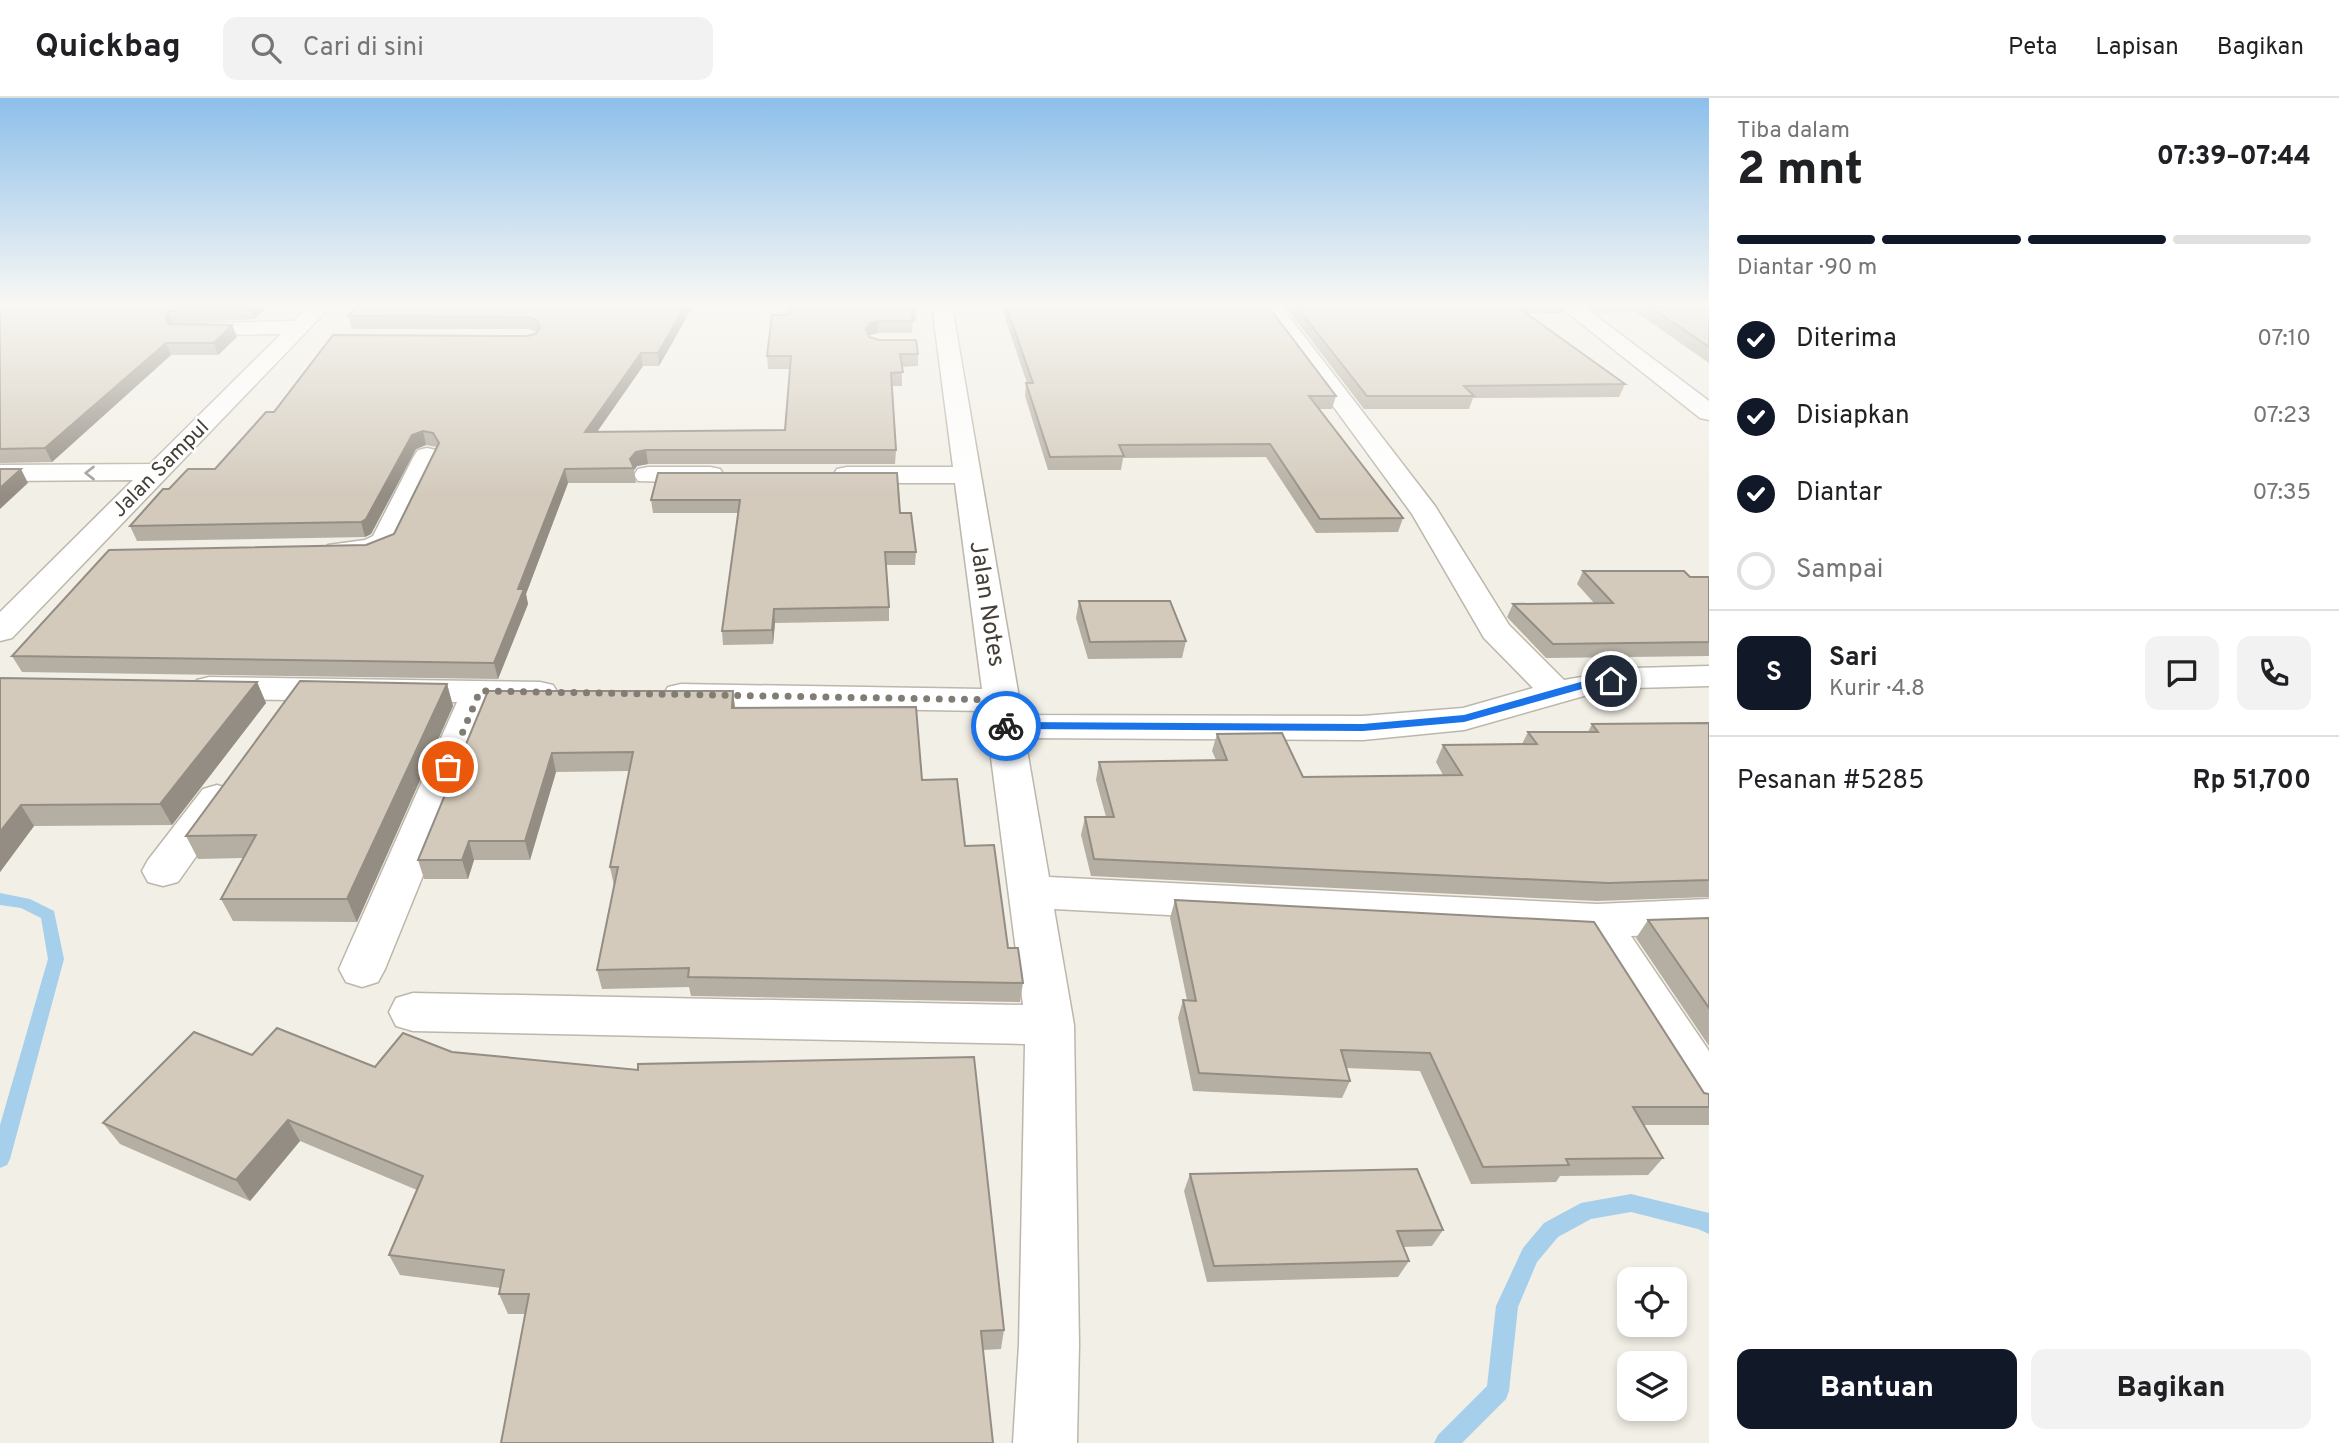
<!DOCTYPE html>
<html lang="id">
<meta charset="utf-8">
<style>
:root{--surface:#fff;--page:#f2f2f2;--text:#202124;--muted:#757577;--line:#e0e0e0;--accent:#111827}
body{margin:0;font-family:Overpass,sans-serif;background:var(--page);color:var(--text);height:100vh;display:flex;flex-direction:column;font-size:26px;white-space:nowrap}
*{box-sizing:border-box;margin:0}
p{font-size:23px;color:var(--muted)}
.icon{flex:none;width:38px;height:38px;fill:none;stroke:currentColor;stroke-width:2;stroke-linecap:round;stroke-linejoin:round}
.map{position:relative;flex:1;overflow:hidden}
.panel{display:flex;flex-direction:column;background:var(--surface);width:630px}
.panel>*{flex:none}
.controls{position:absolute;left:1617px;top:1169px;display:grid;gap:14px}
.controls a{display:grid;place-items:center;width:70px;height:70px;border-radius:14px;background:var(--surface);box-shadow:0 4px 10px #0003;font-size:35px}
.pin{position:absolute;display:grid;place-items:center;width:60px;height:60px;color:#fff;margin:-30px;border:4px solid #fff;border-radius:50%;box-shadow:0 2px 7px #0007}
.courier{position:absolute;display:grid;place-items:center;width:70px;height:70px;margin:-35px;border:5px solid #1a73e8;border-radius:50%;background:#fff;color:#222;box-shadow:0 2px 9px #0007}
.head em{font-style:normal;font-weight:800}
.head div{display:flex;flex-direction:column-reverse}
.head{display:flex;align-items:center;justify-content:space-between;height:119px;padding:0 28px}
h1{font-size:46px;font-weight:800;line-height:52px}
.bar{display:grid;grid-template-columns:repeat(4,1fr);gap:10px 7px;align-content:center;height:84px;padding:0 28px}
.bar i{height:9px;border-radius:5px;background:var(--line)}
.bar .active{background:var(--accent)}
.bar p{grid-column:span 4}
.line{display:flex;align-items:center;gap:18px;padding:0 28px;border-top:2px solid var(--line)}
.line div{flex:1}
.round{display:grid;place-items:center;flex:none;width:74px;height:74px;border-radius:14px;background:var(--page)}
ol{padding:0 28px;list-style:none}
li{display:flex;align-items:center;gap:21px;height:77px}
li p{margin-inline-start:auto}
li .icon{padding:7px;border-radius:50%;background:var(--accent);color:#fff;stroke-width:4}
li:last-child{color:var(--muted)}
li i{width:38px;height:38px;border:4px solid var(--line);border-radius:50%}
.button{display:flex;gap:14px;margin-top:auto;padding:14px 28px}
.button a{flex:1;height:80px;border-radius:14px;background:var(--accent);color:#fff;font-size:28px;font-weight:800;line-height:80px;text-align:center}
.button a+a{background:var(--page);color:var(--text)}
header{display:flex;align-items:center;gap:42px;box-sizing:border-box;height:98px;padding:0 35px;background:var(--surface);border-bottom:2px solid var(--line)}
header strong{font-size:33px}
nav{display:flex;gap:38px;margin-inline-start:auto;font-size:24px}
.search{width:490px;height:63px;background:var(--page);display:flex;align-items:center;gap:18px;box-sizing:border-box;padding:0 24px;border-radius:14px;color:var(--muted);font-size:26px}
main{display:flex;flex:1;min-height:0}
.map>svg:first-child{display:block}
.lines{fill:none;stroke-linecap:round;stroke-linejoin:round}
.stream{fill:#a6cfec;fill-rule:evenodd}
.street-casing{stroke:#bdb6aa;stroke-width:3}
.street{fill:#fff;fill-rule:evenodd}
.wall{fill:#b5aea2}
.shaded-wall{fill:#948d84}
.building{fill:#d3cabc;stroke:#948d84;stroke-width:2}
.oneway{stroke:#a29f9a}
.route{fill:#1a73e8}
.done{stroke:#817d74;stroke-width:7;stroke-dasharray:0 12.6}
.labels{text-anchor:middle;dominant-baseline:central;stroke-width:5;stroke-linejoin:round;paint-order:stroke}
.far-street-label{font-size:21px;fill:#443f36;stroke:#fff}
.street-label{font-size:24px;fill:#443f36;stroke:#fff}
</style>
<header>
<strong>Quickbag</strong>
<div class="search"><svg class="icon" aria-label="search" viewBox="0 0 24 24"><circle cx="10" cy="10" r="6"/><path d="M15 15l6 6"/></svg>Cari di sini</div>
<nav><a>Peta</a><a>Lapisan</a><a>Bagikan</a></nav>
</header>
<main>
<div class="map">
<svg width="1709" height="1345" viewBox="0 0 1709 1345">
<rect width="100%" height="100%" fill="#f2efe6"/>
<g class="lines">
<!-- stream -->
<g class="stream">
<path d="M0,795L30,801L54,813L64,861L10,1061L7,1067L0,1070V1027L48,861L41,820L21,810L0,807Z"/>
<path d="M1631,1096L1709,1115V1136L1698,1131L1631,1114L1591,1121L1558,1139L1537,1164L1518,1209L1509,1293L1506,1301L1462,1345H1434L1438,1337L1487,1288L1496,1208L1523,1150L1544,1125L1581,1105Z"/>
</g>
<!-- street casing -->
<g class="street-casing">
<g id="street">
<path d="M309,208H331L12,540L0,543V514L133,382L0,383V367L150,366L281,236L183,237L175,236L172,231L175,226L294,223Z"/>
<path d="M932,208H952L1022,617L1363,618L1463,610L1533,590L1484,540L1412,416L1260,208H1281L1435,408L1509,527L1564,582L1634,570L1709,568V588L1634,590L1591,596L1464,632L1363,642L1025,640L1049,779L1597,806L1709,801V835L1631,838L1709,953V1017L1691,1011L1584,839L1054,811L1074,927L1079,1246L1077,1345H1013L1019,1246L1025,946L413,933L396,928L389,914L396,900L413,895L1023,907L985,613L681,608L668,605L663,597L668,589L681,586L982,591L955,385H847L837,383L833,377L837,371L847,369H953Z"/>
<path d="M1559,208H1583L1709,303V322L1700,320Z"/>
<path d="M427,350L436,352L440,358L396,450C375,461 351,465 328,459L324,453L328,447L365,442L373,438L414,358L418,352Z"/>
<path d="M648,369H710L720,371L724,377L720,383L710,385L638,383L634,377L638,371Z"/>
<path d="M209,579L540,584L553,587L558,595L553,603L540,606L493,605L385,871L378,884L362,889L346,884L339,871L457,604L209,601L197,598L191,590L197,582Z"/>
<path d="M217,687L231,691L237,700L231,709L178,784L163,788L148,784L142,773L148,762L203,691Z"/>
</g>
</g>
<!-- street -->
<use href="#street" class="street"/>
</g>
<!-- wall -->
<g class="wall">
<path d="M0,208H268L254,221L173,225L172,226L232,227L237,239L218,257H171L52,364L0,365Z"/>
<path d="M357,208H693L659,268H643L597,334L785,332L790,271H768L767,258L786,217L916,211V223H913L912,235H878L870,237L869,239L918,256V268L902,269V288H892L896,352L895,366H648L637,368L634,372L636,385H568L526,496L528,506L498,581L22,574L12,558L366,447L394,436L437,349L426,347L416,351L371,436L365,439L137,443L130,428L169,391L215,371L274,314L535,236L537,234L529,231H352L348,218Z"/>
<path d="M1001,208H1268L1336,298L1332,311H1319L1403,420L1398,434L1316,435L1266,359L1123,360L1121,372H1048L1025,298L1026,285H1027Z"/>
<path d="M1285,208H1566L1563,215H1526L1625,286L1619,299L1473,300L1469,311H1364Z"/>
<path d="M1587,208H1709V265L1636,214L1596,215Z"/>
<path d="M658,375L900,415L916,454L915,467H886L889,509V523L775,525L773,546L723,547L722,533L738,415H653L651,402Z"/>
<path d="M1583,473L1690,479H1709V558L1546,560L1507,519L1513,506L1594,505L1577,486Z"/>
<path d="M1079,503L1186,543L1182,560L1088,561L1076,520Z"/>
<path d="M0,580L257,584L266,605L172,727L34,728L0,774Z"/>
<path d="M447,586L453,608L357,824L233,823L221,801L243,760L198,761L186,738Z"/>
<path d="M488,593H733L735,610L922,682L965,748L1023,885L1020,904L691,898L689,889L602,891L597,872L614,788L610,769L629,673L556,674L530,762H474L468,781H424L418,762Z"/>
<path d="M1709,625V799L1597,803L1091,778L1081,737L1085,719H1106L1096,682L1099,664L1216,662L1212,653L1217,636L1303,679L1443,677L1436,664L1443,647L1522,646L1528,634H1588L1592,626Z"/>
<path d="M1175,802L1709,996V1027H1643L1663,1060L1648,1077L1560,1078L1556,1084L1471,1086L1420,973L1346,970L1350,983L1342,1000L1193,993L1178,920L1183,902H1187L1170,820Z"/>
<path d="M1709,820V948L1636,840L1648,822Z"/>
<path d="M252,957L1004,1232L1001,1251L983,1252L525,1216H508L499,1196L501,1190L400,1177L389,1157L417,1092L300,1043L250,1103L120,1046L103,1025Z"/>
<path d="M1190,1076L1443,1132L1432,1148L1403,1149L1409,1163L1398,1179L1207,1184L1184,1093Z"/>
</g>
<!-- shaded-wall -->
<g class="shaded-wall">
<path d="M251,208H268L254,221L250,209Z"/>
<path d="M685,208H693L659,268L658,255Z"/>
<path d="M168,213L173,225L170,232L165,220Z"/>
<path d="M879,223L878,235L870,237L866,244V231L870,225Z"/>
<path d="M232,227L237,239L218,257L214,245Z"/>
<path d="M166,245L171,257L52,364L45,350Z"/>
<path d="M641,255L643,268L587,348L585,334Z"/>
<path d="M423,333L426,347L416,351L371,436L365,439L361,424L412,337Z"/>
<path d="M646,352L648,366L637,368L634,372L630,361L636,354Z"/>
<path d="M21,371L28,385L0,411V390Z"/>
<path d="M565,371L568,385L526,496L528,506L498,581L494,565L518,491Z"/>
<path d="M774,511L775,525L773,546L772,532Z"/>
<path d="M257,584L266,605L172,727L160,706Z"/>
<path d="M447,586L453,608L357,824L347,801Z"/>
<path d="M733,593L735,612L732,610Z"/>
<path d="M552,655L556,674L530,762L525,743Z"/>
<path d="M21,707L34,728L0,774V734Z"/>
<path d="M469,743L474,762L468,781L462,762Z"/>
<path d="M288,1022L300,1043L250,1103L236,1082Z"/>
</g>
<!-- building -->
<g class="building">
<path d="M0,208H251L250,209L168,213L165,220L170,226L232,227L214,245H166L45,350L0,351Z"/>
<path d="M357,208H685L658,255H641L585,334L785,332L791,258H767L772,217H786L792,208H916V211H911L913,223H879L870,225L866,231L869,239L879,242H916L918,256H900L903,274L891,275L896,352H646L636,354L630,361L634,370L565,371L518,491H524L494,565L12,558L109,452L366,447L394,436L439,345L433,335L423,333L412,337L366,421L361,424L130,428L163,391H169L188,371H215L266,314H274L333,237L527,238L535,236L540,230L537,222L527,219L348,218Z"/>
<path d="M1006,208H1268L1336,298H1309L1403,420L1320,421L1270,346L1119,347L1124,358L1050,359L1026,285H1033Z"/>
<path d="M1296,208H1516L1625,286L1464,288L1474,298H1367Z"/>
<path d="M1649,208H1709V249Z"/>
<path d="M0,371H21L0,390Z"/>
<path d="M658,375H897L900,415H911L916,454H885L889,509L774,511L772,532L722,533L740,402H651Z"/>
<path d="M1583,473H1684L1690,479H1709V544L1553,546L1513,506L1613,505Z"/>
<path d="M1079,503H1170L1186,543L1090,544Z"/>
<path d="M0,580L257,584L160,706L21,707L0,734Z"/>
<path d="M300,583L447,586L347,801H221L256,737L186,738Z"/>
<path d="M488,593H733L732,610L916,609L922,682L957,681L965,748L994,747L1008,850H1018L1023,885L688,879L689,870L597,872L618,769H610L633,654L552,655L525,743H469L462,762H418Z"/>
<path d="M1709,625V782L1608,785L1094,761L1085,719H1114L1099,664L1227,662L1217,636L1282,635L1303,679L1462,677L1443,647L1537,646L1528,634H1598L1592,626Z"/>
<path d="M1175,802L1594,824L1704,995L1709,996V1009H1633L1663,1060L1566,1061L1569,1067L1483,1069L1430,955L1341,952L1350,983L1199,975L1183,902L1196,903Z"/>
<path d="M1709,820V910L1648,822Z"/>
<path d="M277,930L375,969L403,935L452,954L638,972V966L974,959L1004,1232L981,1233L993,1345H501L529,1196H499L504,1172L389,1157L423,1078L288,1022L236,1082L103,1025L194,934L252,957Z"/>
<path d="M1417,1071L1443,1132L1397,1133L1409,1163L1214,1168L1190,1076Z"/>
</g>
<!-- one-way arrows -->
<defs><path id="oneway-chevron" d="M-2-3.5L2.5 0L-2 3.5" fill="none" stroke-width="1.6" stroke-linecap="round" stroke-linejoin="round" transform="scale(1.75)"/></defs>
<use class="oneway" href="#oneway-chevron" transform="translate(90 375) rotate(180)"/>
<!-- sky -->
<linearGradient id="sky" x2="0" y2="1"><stop stop-color="#8dbfea"/><stop offset="0.52" stop-color="#f9f8f4"/><stop offset="1" stop-color="#f9f8f4" stop-opacity="0"/></linearGradient>
<rect width="1709" height="397" fill="url(#sky)"/>
<!-- route -->
<path class="route" d="M1611,580L1615,581V585L1589,589L1464,624L1363,633L1006,631L1000,628L1006,624L1363,626L1464,617L1584,583Z"/>
<g class="lines">
<!-- done -->
<path class="done" d="M448,669L480,593L1001,602L1006,628"/>
</g>
<g class="labels">
<!-- far-street labels -->
<g class="far-street-label">
<text transform="translate(161 371) rotate(-45)">Jalan Sampul</text>
</g>
<!-- street labels -->
<g class="street-label">
<text transform="translate(986 506) rotate(81)">Jalan Notes</text>
</g>
</g>
</svg>
<div class="controls">
<a><svg class="icon" aria-label="locate" viewBox="0 0 24 24"><circle cx="12" cy="12" r="6"/><path d="M12 2v4M12 18v4M2 12h4M18 12h4"/></svg></a>
<a><svg class="icon" aria-label="layers" viewBox="0 0 24 24"><path d="M12 4l9 5-9 5-9-5zM3 14l9 5 9-5"/></svg></a>
</div>
<div class="pin" style="left:448px;top:669px;background:#ea580c"><svg class="icon" aria-label="bag" viewBox="0 0 24 24"><path d="M5 8h14l-1 12H6zM9 8a3 3 0 0 1 6 0"/></svg></div>
<div class="pin" style="left:1611px;top:583px;background:#1f2937"><svg class="icon" aria-label="home" viewBox="0 0 24 24"><path d="M3 11l9-7 9 7M6 9v11h12V9"/></svg></div>
<div class="courier" style="left:1006px;top:628px"><svg class="icon" aria-label="bike" viewBox="0 0 24 24"><circle cx="6" cy="16" r="4"/><circle cx="18" cy="16" r="4"/><path d="M6 16l4-8h5l3 8M10 8l3 8H6M13 5h3"/></svg></div>
</div>
<section class="panel">
<div class="head"><div><h1>2 mnt</h1><p>Tiba dalam</p></div><em>07:39–07:44</em></div>
<div class="bar"><i class="active"></i><i class="active"></i><i class="active"></i><i></i><p>Diantar · 90 m</p></div>
<ol>
<li><svg class="icon" aria-label="check" viewBox="0 0 24 24"><path d="M5 12l5 5 9-10"/></svg>Diterima<p>07:10</p></li>
<li><svg class="icon" aria-label="check" viewBox="0 0 24 24"><path d="M5 12l5 5 9-10"/></svg>Disiapkan<p>07:23</p></li>
<li><svg class="icon" aria-label="check" viewBox="0 0 24 24"><path d="M5 12l5 5 9-10"/></svg>Diantar<p>07:35</p></li>
<li><i></i>Sampai</li>
</ol>
<div class="line" style="height:126px"><b class="round" style="background:var(--accent);color:#fff">S</b><div><b>Sari</b><p>Kurir · 4.8</p></div><a class="round"><svg class="icon" aria-label="chat" viewBox="0 0 24 24"><path d="M4 5h16v11H9l-5 4z"/></svg></a><a class="round"><svg class="icon" aria-label="phone" viewBox="0 0 24 24"><path d="M5 4h4l2 5-3 2q2 4 5 5l2-3 5 2v4C11 20 4 13 5 4z"/></svg></a></div>
<div class="line" style="height:91px"><div>Pesanan #5285</div><b>Rp 51,700</b></div>
<div class="button"><a>Bantuan</a><a>Bagikan</a></div>
</section>
</main>
